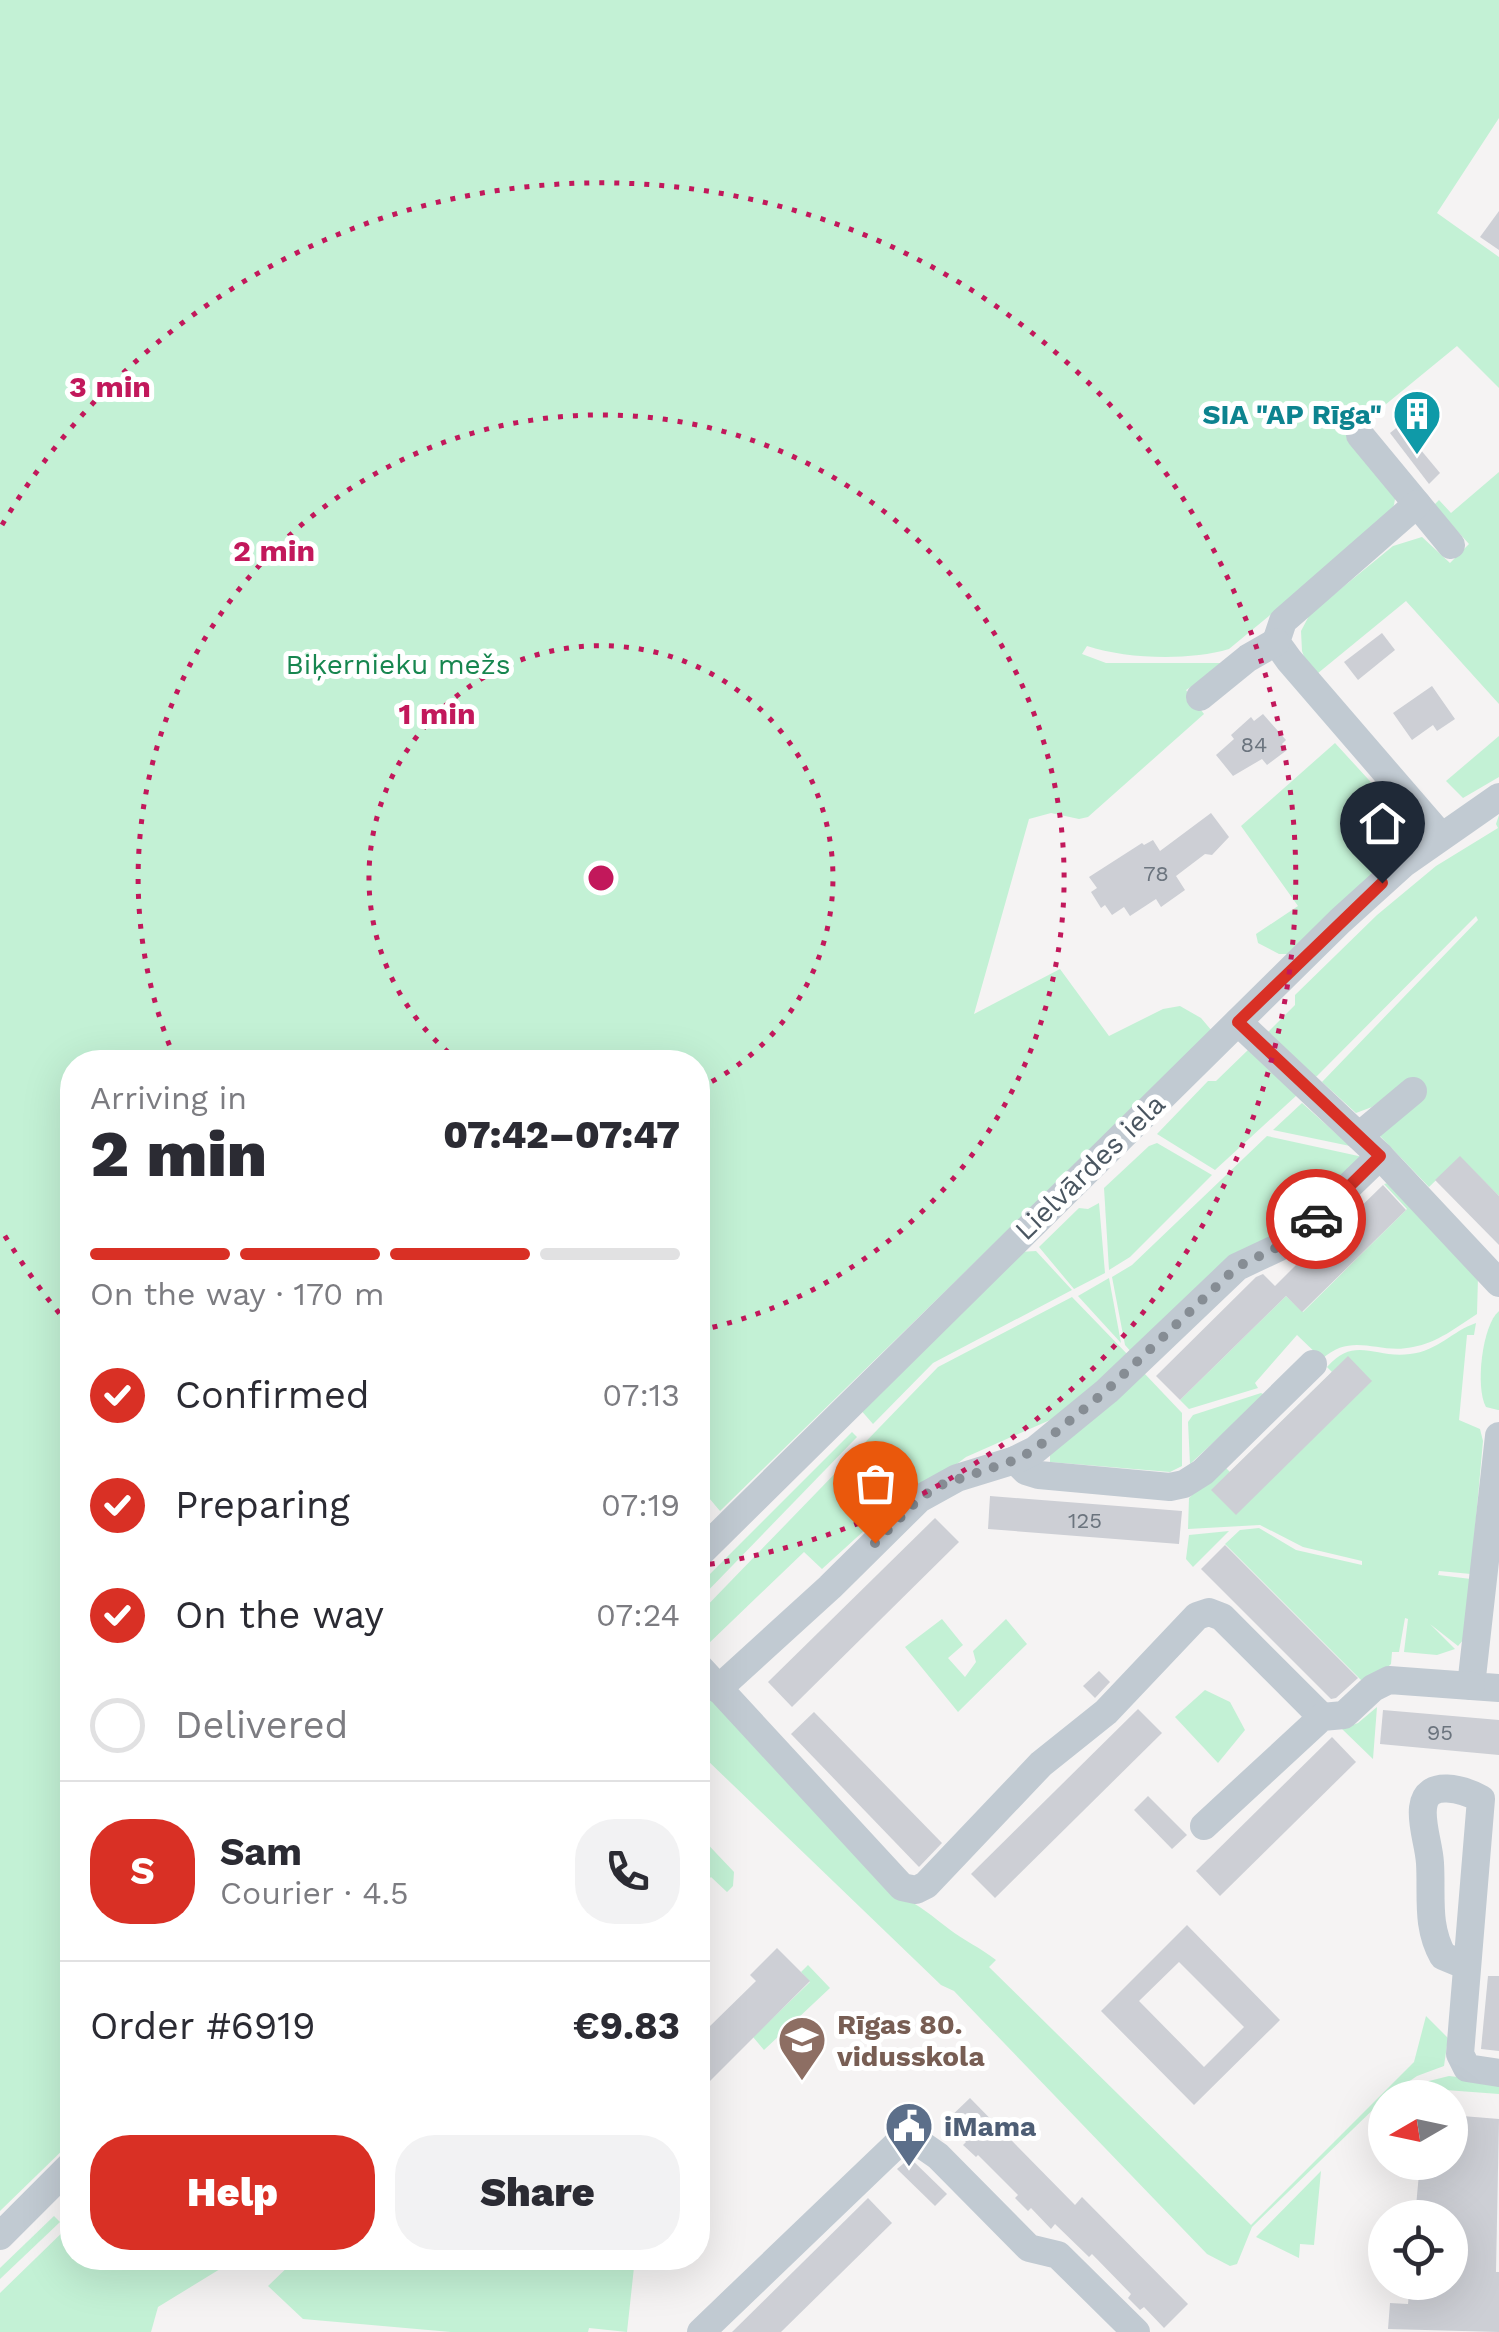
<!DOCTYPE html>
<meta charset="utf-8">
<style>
:root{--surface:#fff;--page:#f2f2f3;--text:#2b2b33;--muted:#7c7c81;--line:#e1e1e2;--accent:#d93025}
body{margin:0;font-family:"Work Sans",sans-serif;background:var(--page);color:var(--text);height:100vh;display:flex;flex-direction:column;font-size:38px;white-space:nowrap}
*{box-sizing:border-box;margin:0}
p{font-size:32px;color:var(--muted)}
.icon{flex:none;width:55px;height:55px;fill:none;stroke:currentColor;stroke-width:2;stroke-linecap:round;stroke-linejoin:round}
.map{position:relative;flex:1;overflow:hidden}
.drawer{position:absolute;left:60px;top:1050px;width:650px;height:1220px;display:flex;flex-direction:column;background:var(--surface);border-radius:40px;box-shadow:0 10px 40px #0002}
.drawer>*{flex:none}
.needle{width:65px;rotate:261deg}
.buttons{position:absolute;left:1368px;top:2080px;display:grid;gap:20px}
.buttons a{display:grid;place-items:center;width:100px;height:100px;border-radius:50%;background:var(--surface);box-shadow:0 10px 40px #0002;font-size:50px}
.pin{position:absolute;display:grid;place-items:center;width:85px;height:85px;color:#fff;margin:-102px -42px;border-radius:50% 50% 50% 0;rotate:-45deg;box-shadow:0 0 10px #0007}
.pin .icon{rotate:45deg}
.courier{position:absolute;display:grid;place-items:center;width:100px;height:100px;margin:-50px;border:8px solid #d93025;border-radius:50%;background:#fff;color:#222;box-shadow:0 2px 12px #0007}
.headline em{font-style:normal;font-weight:800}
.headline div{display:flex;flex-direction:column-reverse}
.headline{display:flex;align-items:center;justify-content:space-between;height:170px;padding:0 30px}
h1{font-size:65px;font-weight:800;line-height:75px}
.bar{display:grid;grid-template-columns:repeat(4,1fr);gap:15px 10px;align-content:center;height:120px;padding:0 30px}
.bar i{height:12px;border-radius:8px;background:var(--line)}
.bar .selected{background:var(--accent)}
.bar p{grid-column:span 4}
.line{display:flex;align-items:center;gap:25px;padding:0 30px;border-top:2px solid var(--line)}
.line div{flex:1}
.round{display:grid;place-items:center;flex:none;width:105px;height:105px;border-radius:40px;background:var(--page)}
ol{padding:0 30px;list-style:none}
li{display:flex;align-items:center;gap:30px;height:110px}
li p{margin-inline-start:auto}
li .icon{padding:10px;border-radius:50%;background:var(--accent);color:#fff;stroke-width:4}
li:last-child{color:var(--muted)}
li i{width:55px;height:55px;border:5px solid var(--line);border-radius:50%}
.cta{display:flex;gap:20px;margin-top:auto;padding:20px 30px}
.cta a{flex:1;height:115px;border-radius:40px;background:var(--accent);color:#fff;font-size:40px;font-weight:800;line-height:115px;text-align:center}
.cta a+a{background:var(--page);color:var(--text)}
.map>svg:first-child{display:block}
.green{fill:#c3f1d5}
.building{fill:#cdcfd5;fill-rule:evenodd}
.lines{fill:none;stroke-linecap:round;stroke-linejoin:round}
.minor{stroke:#c1cad2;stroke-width:28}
.done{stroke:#868d94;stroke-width:10;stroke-dasharray:0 18}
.route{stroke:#d93025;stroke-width:12}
.ring{fill:none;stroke:#c2185b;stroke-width:5;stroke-dasharray:5 10}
.labels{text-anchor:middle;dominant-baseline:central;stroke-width:10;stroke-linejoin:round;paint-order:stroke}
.number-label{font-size:22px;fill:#6b747e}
.culture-label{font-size:28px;font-weight:bold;fill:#0d838f;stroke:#fff;text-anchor:end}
.park-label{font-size:28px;fill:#17864f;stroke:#fff}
.street-label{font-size:28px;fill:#4a5661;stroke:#fff}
.education-label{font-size:28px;font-weight:bold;fill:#785e54;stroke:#fff;text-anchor:start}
.service-label{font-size:28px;font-weight:bold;fill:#4e5e75;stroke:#fff;text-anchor:start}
.centre{fill:#c2185b;stroke:#fff;stroke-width:5}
.ring-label{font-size:30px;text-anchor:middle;font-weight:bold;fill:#c2185b;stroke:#fff;stroke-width:10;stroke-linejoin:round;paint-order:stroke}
</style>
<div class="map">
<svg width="1499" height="2332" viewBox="0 0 1499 2332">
<rect width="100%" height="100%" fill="#f5f3f3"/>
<!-- green -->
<g class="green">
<path d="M0,0H1499V118L1437,213L1499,257V388L1457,346L1352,432L1396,493L1394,505L1384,521L1229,649C1189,661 1126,659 1087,646L1082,654L1106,663H1228L1186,690L1204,714L1088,817L1079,819L1051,813L1029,819L974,1014L1060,969L1109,1036L1163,1009L1180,1006L1201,1018L1212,1031L720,1511L698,1485V1062H72V2141L0,2211Z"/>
<path d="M1499,472V704L1406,601L1312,678L1302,651L1301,631L1310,614L1393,546L1422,537L1450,563L1469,544L1434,505L1439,500L1451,513Z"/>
<path d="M1499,736V777L1463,798L1446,781Z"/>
<path d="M1335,743L1401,815L1403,847L1290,954H1279L1258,943L1256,934L1298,906L1241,826Z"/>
<path d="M1499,815V1196L1460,1157L1429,1187L1380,1136L1403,1083L1372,1107L1356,1113L1322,1082L1478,920L1476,916L1317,1076L1312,1079L1265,1035L1295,1005V995L1377,915L1436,866L1498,828L1496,824Z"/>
<path d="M1248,1050L1297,1095L1215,1170L1157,1134L1208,1081H1216Z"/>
<path d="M1302,1103L1350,1146L1273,1130Z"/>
<path d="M1267,1136L1363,1157L1332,1185L1323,1178L1319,1182L1327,1191L1302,1214L1295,1207L1292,1210L1300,1220L1132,1353L1125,1345L1112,1277L1132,1265Z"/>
<path d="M1157,1143L1212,1175L1130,1257L1109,1270L1104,1188L1149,1146Z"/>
<path d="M1388,1183L1478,1277L1477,1314C1457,1327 1437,1343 1413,1347C1378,1355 1353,1331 1322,1359L1297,1335L1255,1383L1258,1388L1189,1409L1180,1400L1286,1296L1303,1312L1407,1209L1384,1184Z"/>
<path d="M1099,1203L1105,1273L1074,1289L1039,1247L1079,1208L1088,1209Z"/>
<path d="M1036,1251L1072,1290L933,1363L873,1424L859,1408L1019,1252Z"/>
<path d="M1109,1278L1121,1343L1078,1296Z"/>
<path d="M1072,1297L1130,1357L1066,1413L966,1457L937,1479L911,1488L822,1569L804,1552L706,1646L698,1637V1615L938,1367Z"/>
<path d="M1499,1311V1410H1498L1486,1407C1475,1388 1482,1325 1499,1311Z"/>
<path d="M1476,1323L1474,1335H1467L1459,1420L1480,1429L1483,1441L1471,1574L1439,1571L1438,1575L1471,1579L1464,1639L1458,1646L1430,1624L1455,1649L1437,1655L1404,1652L1408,1619L1405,1618L1399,1652H1392L1391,1664L1367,1686L1225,1544L1240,1530L1259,1528L1296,1550L1362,1565V1561L1303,1547L1260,1525L1188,1529L1189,1498L1223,1465L1230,1472L1332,1372L1327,1367C1355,1335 1375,1359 1410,1354C1438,1351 1452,1331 1476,1323Z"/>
<path d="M1144,1373L1182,1413V1466L1170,1472L1050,1462V1454Z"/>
<path d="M1261,1393L1265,1395L1190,1464L1188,1422L1193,1415Z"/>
<path d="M852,1432L857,1437L698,1601V1586Z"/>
<path d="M1229,1531L1193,1567L1186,1559L1189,1535Z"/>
<path d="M942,1619L963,1645L948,1658L965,1677L976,1662L973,1651L1006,1619L1027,1644L958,1712L905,1647Z"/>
<path d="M698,1683L901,1897C920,1905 932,1916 949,1929C963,1940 981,1948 996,1960L989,1967L1251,2225L1414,2062L1426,2016L1448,2038L1444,2066L1417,2076L1385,2098L1252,2227L1237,2264L1230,2266L1207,2254L954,1991L941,1985L706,1759L698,1723Z"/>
<path d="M1205,1690L1230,1702L1245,1730L1218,1763L1175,1717Z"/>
<path d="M1377,1707L1373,1759L1342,1729L1358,1723Z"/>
<path d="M698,1834L734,1872L733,1886L727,1892L711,1877L707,1881L698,1871Z"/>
<path d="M808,1965L830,1988L764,2050L753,2037L810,1982L801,1972Z"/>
<path d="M1449,2076L1499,2082V2094L1432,2089L1417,2084Z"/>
<path d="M1321,2171L1314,2245L1300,2244L1299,2258L1256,2237Z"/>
<path d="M54,2216L60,2222L0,2279V2268Z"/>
<path d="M72,2223V2258H238L158,2307L151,2332H0V2293Z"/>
<path d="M297,2258H635L627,2332L589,2328L588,2332H451L303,2319L268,2286Z"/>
</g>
<!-- building -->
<g class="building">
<path d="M1499,211V250L1480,237Z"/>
<path d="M1400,425L1440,473L1429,484L1390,433Z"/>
<path d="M1382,633L1395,650L1358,680L1344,662Z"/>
<path d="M1432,686L1455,719L1437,731L1433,725L1412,740L1393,713Z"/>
<path d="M1263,714L1286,740L1282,744L1287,750L1267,765L1262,759L1233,776L1216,755L1234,739L1231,735L1251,717L1254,721Z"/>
<path d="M1211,813L1229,837L1212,855L1205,854L1176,876L1185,890L1161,907L1156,899L1130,916L1124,907L1112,915L1105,905L1101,908L1091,892L1097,888L1089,877L1142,843L1144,845L1153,840L1160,851Z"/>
<path d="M1460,1156L1499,1196V1245L1435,1180Z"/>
<path d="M1383,1185L1406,1210L1302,1312L1286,1296L1180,1400L1156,1376L1256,1277L1263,1274L1275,1286L1301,1260L1303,1263Z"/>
<path d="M1348,1356L1372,1381L1236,1515L1211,1490Z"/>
<path d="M990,1496L1182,1511L1179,1544L988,1529Z"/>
<path d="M935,1518L959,1542L792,1707L768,1682Z"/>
<path d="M1225,1545L1358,1678L1336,1698L1331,1699L1201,1569Z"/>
<path d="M1099,1671L1110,1682L1095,1698L1083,1686Z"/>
<path d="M1138,1709L1162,1733L995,1898L971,1874Z"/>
<path d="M1383,1710L1499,1720V1755L1380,1744Z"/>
<path d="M814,1712L942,1843L919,1867L791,1734Z"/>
<path d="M1332,1737L1356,1762L1220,1896L1196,1871Z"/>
<path d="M1148,1796L1187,1835L1172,1849L1134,1810Z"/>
<path d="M1187,1925L1280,2020L1194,2105L1101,2011ZM1179,1962L1244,2027L1204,2067L1139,2001Z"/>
<path d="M777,1948L810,1981L698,2093V2016L709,2027L756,1981L750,1975Z"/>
<path d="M1488,1976H1499V2051L1481,2049Z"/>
<path d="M970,2098L1075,2205L1082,2197L1188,2304L1164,2328L1144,2307L1140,2310L1128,2298L1131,2294L1092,2254L1089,2257L1055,2224L1051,2229L1031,2208L1028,2211L1015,2198L1018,2195L978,2155L976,2157L963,2145L966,2142L946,2121Z"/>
<path d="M1450,2115L1499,2119L1496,2272H1499V2332L1388,2329L1390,2303L1408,2304L1410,2282H1450V2218H1415L1420,2162H1450Z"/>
<path d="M910,2158L947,2194L935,2206L897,2169Z"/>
<path d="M868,2198L892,2223L781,2332H732Z"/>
</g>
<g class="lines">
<!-- minor -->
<g class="minor">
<path d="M1360,435L1451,545"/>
<path d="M1417,504L1283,621L1276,642L1289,660L1440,835"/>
<path d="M1200,697L1248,658L1276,642"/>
<path d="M1238,1022L1380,1156L1499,1283"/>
<path d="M1359,1136L1413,1091"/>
<path d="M1499,1436L1471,1686L1499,1688"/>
<path d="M1015,1460L1026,1471L1039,1475L1170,1487L1184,1484L1203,1472L1313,1364"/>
<path d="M698,1555L1340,921L1403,864L1499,797"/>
<path d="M698,1666L902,1887L916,1890L926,1885L1041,1764L1106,1712L1197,1616L1209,1612L1222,1617L1322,1717"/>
<path d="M718,1689L830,1587L919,1499L957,1478L1015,1460L1035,1450L1107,1391L1237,1267L1292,1241L1380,1156"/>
<path d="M1204,1826L1322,1717L1344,1715L1373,1688L1389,1680L1471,1686"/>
<path d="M1467,1966L1443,1956C1426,1926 1432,1896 1430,1863C1429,1845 1421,1825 1423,1808C1426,1777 1465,1790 1481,1799L1460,2054L1467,2068L1499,2073"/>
<path d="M0,2236L72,2164"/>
<path d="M701,2332L895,2146L912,2138L938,2156L1029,2248L1058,2255L1136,2332"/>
</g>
</g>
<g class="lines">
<!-- done -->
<path class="done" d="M875,1543L919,1499L938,1486L1015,1460L1034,1450L1106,1391L1237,1267L1292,1240L1316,1219"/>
<!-- route -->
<path class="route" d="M1316,1219L1380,1156L1238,1022L1382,883"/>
</g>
<!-- distance rings -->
<g class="ring">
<path d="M460 1062A232 232 0 1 1 699 1088"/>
<path d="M175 1059A463 463 0 1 1 701 1330"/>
<path d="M69 1325A695 695 0 0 1 2 1231M2 525A695 695 0 1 1 698 1566"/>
</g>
<!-- icons -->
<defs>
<g id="building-pin" transform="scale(2.5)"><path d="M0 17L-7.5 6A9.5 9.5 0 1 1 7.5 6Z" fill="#0f9aa8" stroke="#fff"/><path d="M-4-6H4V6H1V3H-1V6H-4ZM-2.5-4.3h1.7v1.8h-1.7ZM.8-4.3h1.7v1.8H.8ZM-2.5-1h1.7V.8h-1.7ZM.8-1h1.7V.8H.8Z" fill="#fff"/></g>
<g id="school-pin" transform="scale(2.5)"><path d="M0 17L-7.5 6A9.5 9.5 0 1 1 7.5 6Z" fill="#8d6e63" stroke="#fff"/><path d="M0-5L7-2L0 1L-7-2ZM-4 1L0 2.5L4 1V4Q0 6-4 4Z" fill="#fff"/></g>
<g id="civic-pin" transform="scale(2.5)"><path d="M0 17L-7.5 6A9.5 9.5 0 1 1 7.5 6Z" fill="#5c6f8a" stroke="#fff"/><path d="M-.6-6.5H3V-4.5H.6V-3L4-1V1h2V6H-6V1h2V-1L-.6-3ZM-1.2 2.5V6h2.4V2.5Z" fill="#fff"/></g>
</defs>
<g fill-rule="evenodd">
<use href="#building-pin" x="1417" y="414"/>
<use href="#school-pin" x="802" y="2040"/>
<use href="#civic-pin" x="909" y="2126"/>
</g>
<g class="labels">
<!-- number labels -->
<g class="number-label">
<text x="1254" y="744">84</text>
<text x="1156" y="873">78</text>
<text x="1085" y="1520">125</text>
<text x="1440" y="1732">95</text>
</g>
<!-- culture labels -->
<g class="culture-label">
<text x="1382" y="414">SIA "AP Rīga"</text>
</g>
<!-- park labels -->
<g class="park-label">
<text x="398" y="664">Biķernieku mežs</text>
</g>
<!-- street labels -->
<g class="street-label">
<text transform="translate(1090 1167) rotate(-44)">Lielvārdes iela</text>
</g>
<!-- education labels -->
<g class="education-label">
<text x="837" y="2024">Rīgas 80.<tspan x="837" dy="32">vidusskola</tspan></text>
</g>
<!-- service labels -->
<g class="service-label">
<text x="944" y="2126">iMama</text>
</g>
</g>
<circle cx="601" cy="878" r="15" class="centre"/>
<g class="ring-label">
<text x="110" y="397">3 min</text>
<text x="274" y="561">2 min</text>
<text x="437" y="724">1 min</text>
</g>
</svg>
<div class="buttons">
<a><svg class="needle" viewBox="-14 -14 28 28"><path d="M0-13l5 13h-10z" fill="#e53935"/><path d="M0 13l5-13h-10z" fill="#7c7c81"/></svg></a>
<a><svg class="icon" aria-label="locate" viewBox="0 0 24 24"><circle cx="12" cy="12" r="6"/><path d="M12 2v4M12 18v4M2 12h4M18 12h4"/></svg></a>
</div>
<div class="pin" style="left:875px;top:1543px;background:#ea580c"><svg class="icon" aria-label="bag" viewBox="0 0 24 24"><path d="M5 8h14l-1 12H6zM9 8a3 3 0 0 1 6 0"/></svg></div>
<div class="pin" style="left:1382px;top:883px;background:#1f2937"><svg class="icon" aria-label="home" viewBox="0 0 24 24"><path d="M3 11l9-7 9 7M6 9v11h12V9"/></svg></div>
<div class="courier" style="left:1316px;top:1219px"><svg class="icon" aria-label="car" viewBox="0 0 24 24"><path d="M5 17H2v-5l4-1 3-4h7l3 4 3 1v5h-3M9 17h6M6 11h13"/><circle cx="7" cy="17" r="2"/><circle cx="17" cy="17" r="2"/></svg></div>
<section class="drawer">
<div class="headline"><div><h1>2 min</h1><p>Arriving in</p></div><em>07:42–07:47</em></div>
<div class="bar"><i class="selected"></i><i class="selected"></i><i class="selected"></i><i></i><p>On the way · 170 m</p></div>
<ol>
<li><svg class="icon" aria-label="check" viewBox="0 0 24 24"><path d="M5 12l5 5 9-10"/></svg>Confirmed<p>07:13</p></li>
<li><svg class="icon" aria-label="check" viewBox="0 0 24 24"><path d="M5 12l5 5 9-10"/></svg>Preparing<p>07:19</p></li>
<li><svg class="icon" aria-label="check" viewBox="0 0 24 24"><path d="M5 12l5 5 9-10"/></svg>On the way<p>07:24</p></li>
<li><i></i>Delivered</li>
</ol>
<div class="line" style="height:180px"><b class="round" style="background:var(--accent);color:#fff">S</b><div><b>Sam</b><p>Courier · 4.5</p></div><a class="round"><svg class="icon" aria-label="phone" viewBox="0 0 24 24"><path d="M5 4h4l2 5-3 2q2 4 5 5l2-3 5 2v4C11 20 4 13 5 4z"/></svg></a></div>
<div class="line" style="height:130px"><div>Order #6919</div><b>€9.83</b></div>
<div class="cta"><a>Help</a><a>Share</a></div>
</section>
</div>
